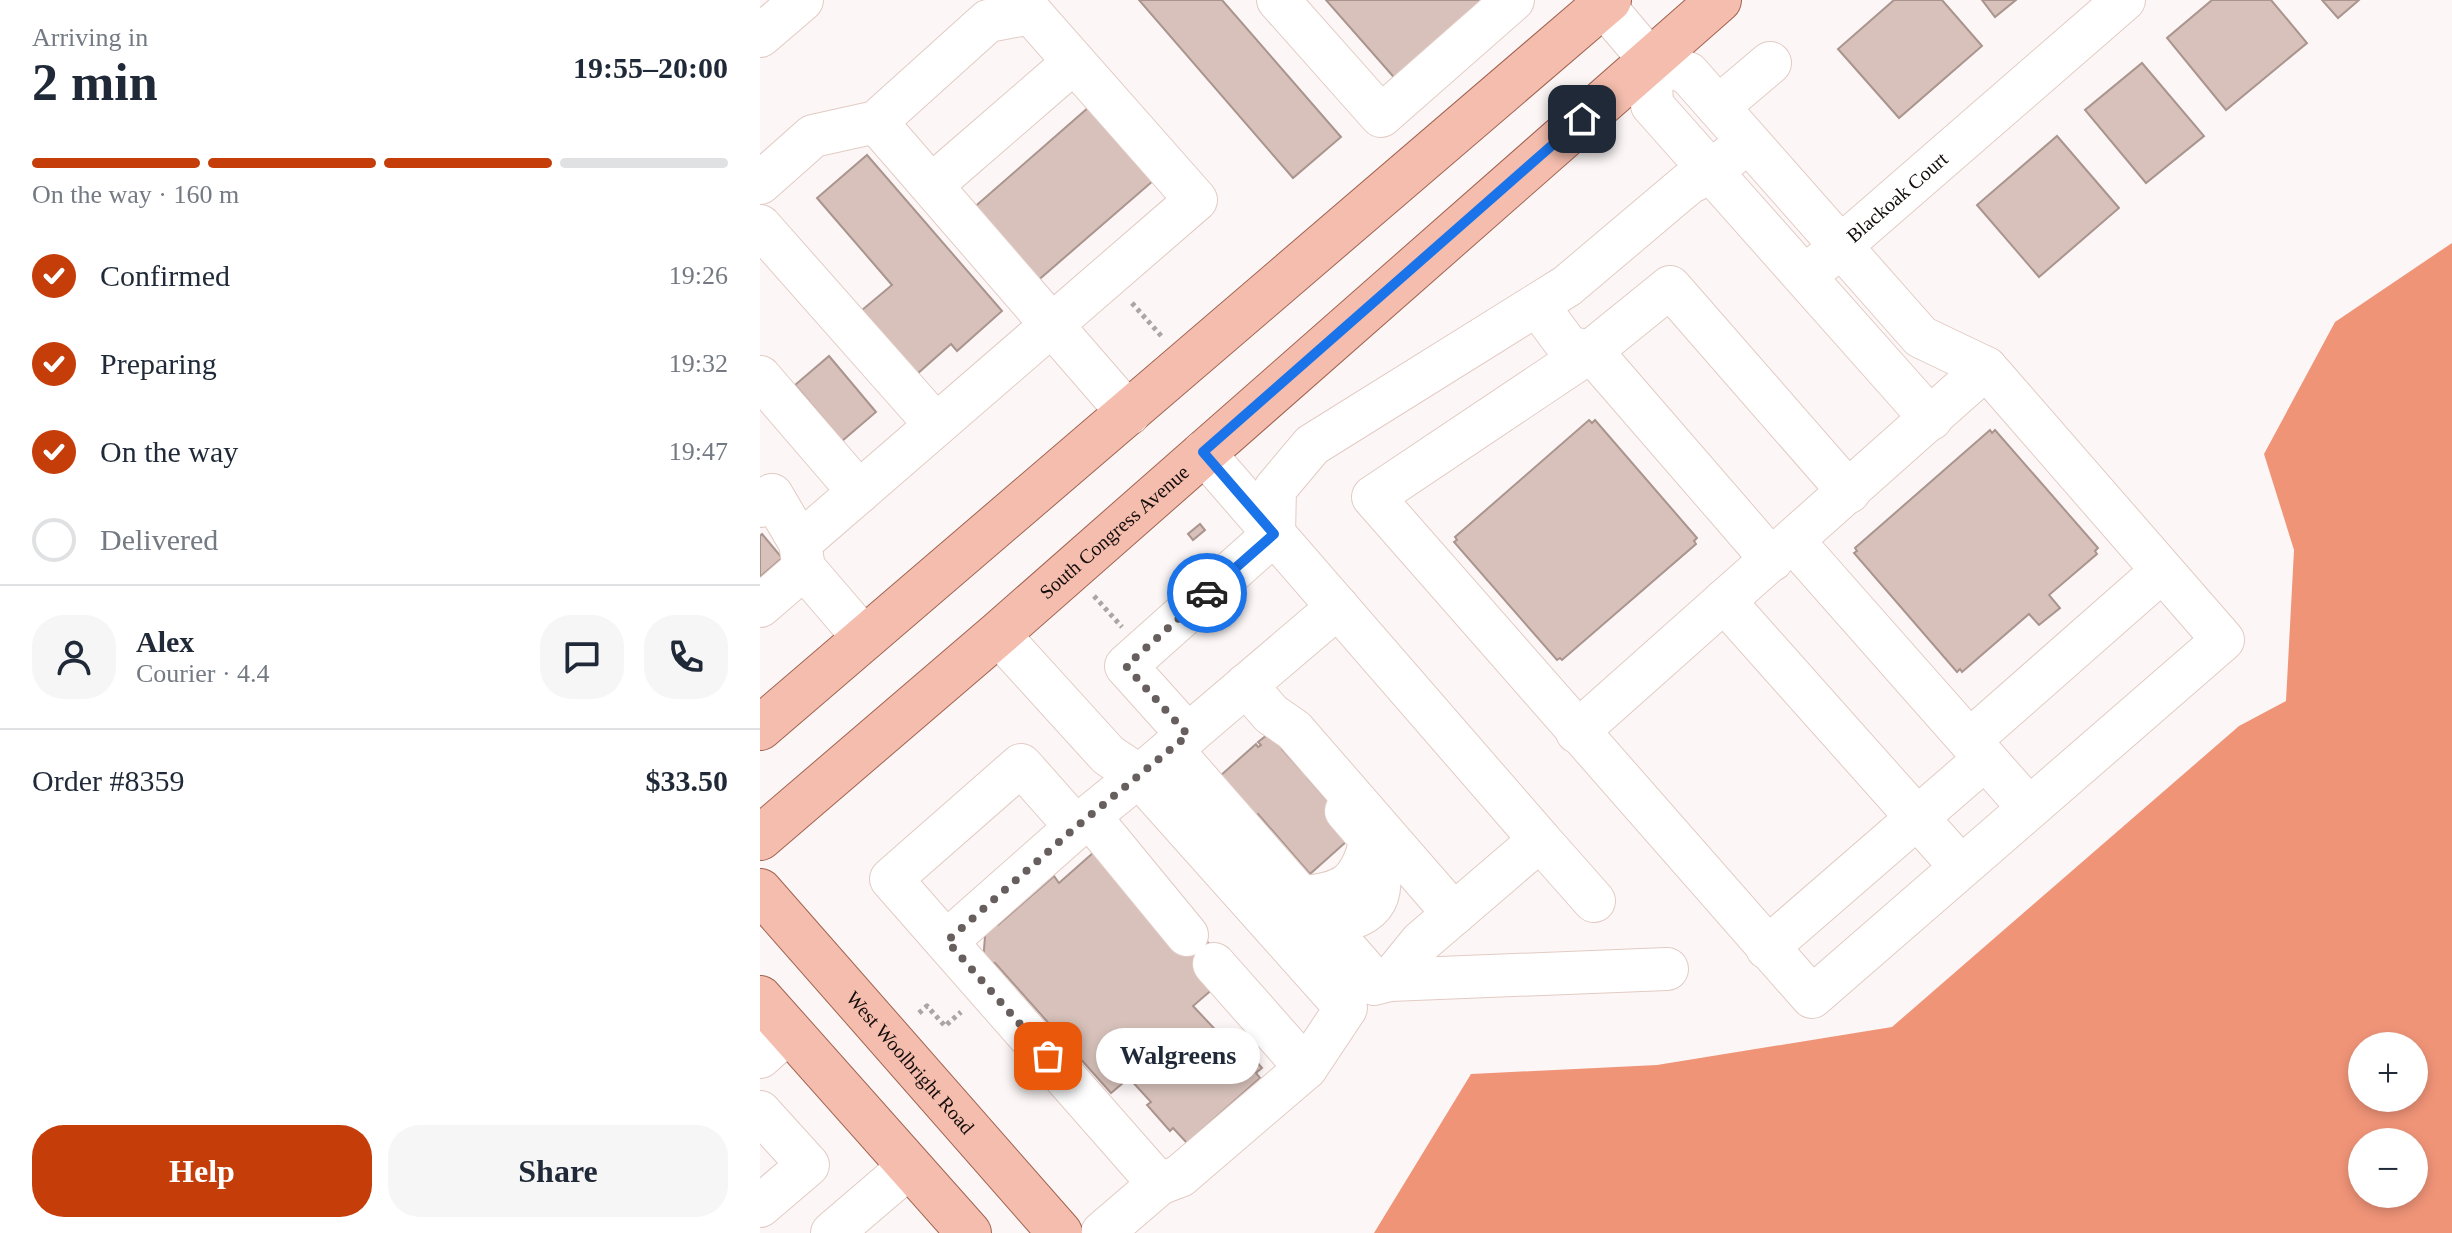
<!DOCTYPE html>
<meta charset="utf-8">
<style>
:root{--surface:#fff;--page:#f6f6f7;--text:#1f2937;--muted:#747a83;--line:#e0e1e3;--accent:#c53d09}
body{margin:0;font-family:"Times New Roman",serif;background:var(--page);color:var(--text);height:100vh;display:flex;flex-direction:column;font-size:30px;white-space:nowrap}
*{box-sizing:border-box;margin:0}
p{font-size:26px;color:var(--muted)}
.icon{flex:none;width:44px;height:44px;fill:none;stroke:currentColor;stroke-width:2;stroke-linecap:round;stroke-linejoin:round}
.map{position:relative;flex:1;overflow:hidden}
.panel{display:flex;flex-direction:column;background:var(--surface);width:760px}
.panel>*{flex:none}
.fabs{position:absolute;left:1588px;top:1032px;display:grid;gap:16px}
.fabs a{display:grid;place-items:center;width:80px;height:80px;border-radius:50%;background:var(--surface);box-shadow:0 4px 12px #0003;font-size:40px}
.pin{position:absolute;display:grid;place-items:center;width:68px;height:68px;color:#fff;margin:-34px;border-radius:16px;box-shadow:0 4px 12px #0006}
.courier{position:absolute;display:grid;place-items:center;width:80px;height:80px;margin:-40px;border:6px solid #1a73e8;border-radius:50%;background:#fff;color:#222;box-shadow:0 2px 10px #0007}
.bubble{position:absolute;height:56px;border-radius:28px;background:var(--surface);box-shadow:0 4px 12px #0003;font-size:26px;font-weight:700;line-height:56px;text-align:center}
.overview em{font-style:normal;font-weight:700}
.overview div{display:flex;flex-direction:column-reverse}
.overview{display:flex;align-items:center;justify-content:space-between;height:136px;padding:0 32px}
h1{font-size:52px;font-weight:700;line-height:60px}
.bar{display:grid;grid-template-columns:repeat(4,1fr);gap:12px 8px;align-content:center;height:96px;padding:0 32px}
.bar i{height:10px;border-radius:6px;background:var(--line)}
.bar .active{background:var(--accent)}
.bar p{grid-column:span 4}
.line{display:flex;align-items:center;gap:20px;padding:0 32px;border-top:2px solid var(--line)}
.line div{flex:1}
.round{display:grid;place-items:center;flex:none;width:84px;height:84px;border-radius:32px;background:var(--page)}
ol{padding:0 32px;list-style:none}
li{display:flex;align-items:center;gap:24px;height:88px}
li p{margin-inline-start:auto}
li .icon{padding:8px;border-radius:50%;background:var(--accent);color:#fff;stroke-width:4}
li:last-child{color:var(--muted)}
li i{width:44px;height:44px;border:4px solid var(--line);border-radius:50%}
.cta{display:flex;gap:16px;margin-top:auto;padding:16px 32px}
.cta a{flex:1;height:92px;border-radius:32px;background:var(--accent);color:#fff;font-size:32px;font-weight:700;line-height:92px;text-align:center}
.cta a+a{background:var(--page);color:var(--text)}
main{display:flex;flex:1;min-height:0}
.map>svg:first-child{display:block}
.water{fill:#f09478;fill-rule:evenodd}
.building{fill:#d7c1ba;stroke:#aa948e;stroke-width:2}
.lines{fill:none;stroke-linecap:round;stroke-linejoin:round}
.minor-casing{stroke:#e2cbc4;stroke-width:44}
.major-casing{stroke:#a16351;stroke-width:46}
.path{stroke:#aba5a3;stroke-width:5;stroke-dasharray:4 4;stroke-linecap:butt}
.minor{stroke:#fff;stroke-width:42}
.major{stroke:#f4bdad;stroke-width:44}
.done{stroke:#665f5d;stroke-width:8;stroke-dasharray:0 14.4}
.route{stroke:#1a73e8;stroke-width:10}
.labels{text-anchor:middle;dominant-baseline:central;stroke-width:8;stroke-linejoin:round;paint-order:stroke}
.street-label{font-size:20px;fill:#150d0b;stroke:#fcf7f6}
</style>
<main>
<section class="panel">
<div class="overview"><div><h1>2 min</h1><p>Arriving in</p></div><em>19:55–20:00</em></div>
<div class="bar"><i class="active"></i><i class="active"></i><i class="active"></i><i></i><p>On the way · 160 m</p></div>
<ol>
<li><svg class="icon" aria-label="check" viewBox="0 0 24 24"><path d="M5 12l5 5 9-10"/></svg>Confirmed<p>19:26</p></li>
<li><svg class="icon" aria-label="check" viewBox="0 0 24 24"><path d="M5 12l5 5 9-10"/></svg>Preparing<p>19:32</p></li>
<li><svg class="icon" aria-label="check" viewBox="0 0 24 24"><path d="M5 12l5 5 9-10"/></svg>On the way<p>19:47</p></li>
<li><i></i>Delivered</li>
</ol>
<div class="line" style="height:144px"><a class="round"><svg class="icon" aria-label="person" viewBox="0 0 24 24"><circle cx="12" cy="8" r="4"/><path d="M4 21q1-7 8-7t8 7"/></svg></a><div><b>Alex</b><p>Courier · 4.4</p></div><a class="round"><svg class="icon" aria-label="chat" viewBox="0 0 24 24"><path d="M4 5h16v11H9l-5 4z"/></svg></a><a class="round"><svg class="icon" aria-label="phone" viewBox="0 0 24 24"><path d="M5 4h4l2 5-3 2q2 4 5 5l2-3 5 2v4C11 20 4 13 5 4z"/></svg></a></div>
<div class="line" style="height:104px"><div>Order #8359</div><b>$33.50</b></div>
<div class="cta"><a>Help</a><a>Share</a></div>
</section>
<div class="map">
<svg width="1692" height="1233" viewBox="0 0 1692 1233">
<rect width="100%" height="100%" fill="#fcf7f6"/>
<!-- water -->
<path class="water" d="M1692,243V1233H614L711,1074L897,1065L1132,1027L1479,726L1526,701L1534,550L1504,454L1575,322ZM1602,1046H1654V1098H1602ZM1602,1142H1654V1194H1602Z"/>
<!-- building -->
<g class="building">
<path d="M379,0H462L581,137L533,178Z"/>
<path d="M566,0H719L725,7L639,83Z"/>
<path d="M1134,0H1182L1222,46L1139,118L1078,49Z"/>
<path d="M1222,0H1256L1235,17Z"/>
<path d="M1452,0H1511L1547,43L1466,110L1407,38Z"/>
<path d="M1562,0H1599L1578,18Z"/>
<path d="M1382,63L1444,136L1386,183L1325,110Z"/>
<path d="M337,100L401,174L275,283L211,210Z"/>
<path d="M1297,136L1359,208L1279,277L1217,205Z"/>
<path d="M107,155L242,311L197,351L191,344L157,374L102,310L132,285L57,198Z"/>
<path d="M69,356L116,412L82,441L35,385Z"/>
<path d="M829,420L832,423L835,420L937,538L934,541L936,544L802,660L800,658L797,660L694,542L697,540L695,537Z"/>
<path d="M1230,430L1232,433L1235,430L1338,548L1335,551L1337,554L1289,595L1300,608L1279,625L1269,614L1202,672L1200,669L1197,672L1094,553L1097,551L1095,548Z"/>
<path d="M440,524L445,530L433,540L428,534Z"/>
<path d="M2,534L22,558L0,577V536Z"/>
<path d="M507,735L527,745L522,749L541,770L545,766L551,773L547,777L596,833L550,874L498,814L495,817L460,776L496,744L498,747L501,745L498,742Z"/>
<path d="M334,852L435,928L461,957L455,987L433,1006L483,1059L490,1054L502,1068L496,1073L500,1078L427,1143L413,1128L410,1131L387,1105L391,1102L369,1078L351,1093L235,963L223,962L226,924L238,925L294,876L299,883Z"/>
</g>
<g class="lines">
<!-- minor casing -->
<g class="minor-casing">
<g id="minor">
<path d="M518,0L621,116L753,0"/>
<path d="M839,0L890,60"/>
<path d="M0,36L42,0"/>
<path d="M890,60L928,73L1161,337L1226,368L1463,640L1052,997L613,497L831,351L910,287L1089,492"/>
<path d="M890,60L892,105L1171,419"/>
<path d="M958,107L1010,63"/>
<path d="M116,122L369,414"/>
<path d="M0,183L53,136L116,122L228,21L271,13L436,200L40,543"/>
<path d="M172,185L314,62"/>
<path d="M0,226L176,425"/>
<path id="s1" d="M1060,264L1364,0"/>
<path d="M778,306L809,348L831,351L1012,560"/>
<path d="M0,377L99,492"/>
<path d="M443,452L780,840L661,942L630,980"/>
<path d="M0,506L12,495L40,543L44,568L105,639"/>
<path d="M1033,541L1268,807"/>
<path d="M964,601L1201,867"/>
<path d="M0,606L44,568"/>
<path d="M238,634L348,755L379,776L586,1008L546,1068L420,1176L399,1184L342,1233"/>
<path d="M486,685L511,714L534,730L694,914"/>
<path d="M817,732L1226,368"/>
<path d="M428,735L366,666L514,534L515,489L552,445L807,286L917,193L929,183L951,172L987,142"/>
<path d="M1210,740L1402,571"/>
<path d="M411,749L616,983"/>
<path d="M330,817L427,935"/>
<path d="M316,827L396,762L578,607"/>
<path d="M780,840L834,901"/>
<path d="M541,897C585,894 600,884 611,840L586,811"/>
<path d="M564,924C621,917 628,895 612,843"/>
<path d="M187,941L316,827L261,765L131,879L399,1184"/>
<path d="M1007,948L1225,759"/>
<path d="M454,964L546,1068"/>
<path d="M614,984L630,980L907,969"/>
<path d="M0,1057L29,1031"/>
<path d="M0,1112L48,1165L0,1206"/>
<path d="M72,1233L149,1167"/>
</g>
</g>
<!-- major casing -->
<g class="major-casing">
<g id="major">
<path d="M0,728L849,0"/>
<path id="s2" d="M0,838L238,634L959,0"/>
<path id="s3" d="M0,891L300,1233"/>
<path d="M0,998L209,1233"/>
</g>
</g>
<!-- path -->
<g class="path">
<path d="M372,303L403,338"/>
<path d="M334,596L362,627"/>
<path d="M159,1013L167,1006L185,1026L201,1012"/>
</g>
<!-- minor -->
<use href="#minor" class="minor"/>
<!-- major -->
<use href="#major" class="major"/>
</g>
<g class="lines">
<!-- done -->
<path class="done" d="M288,1056L187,941L316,827L428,735L366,666L447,593"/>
<!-- route -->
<path class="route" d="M447,593L514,534L443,452L822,119"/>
</g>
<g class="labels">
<!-- street labels -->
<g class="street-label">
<text stroke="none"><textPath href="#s1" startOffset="102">Blackoak Court</textPath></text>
<text stroke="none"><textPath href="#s2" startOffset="468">South Congress Avenue</textPath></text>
<text stroke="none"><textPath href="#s3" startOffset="228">West Woolbright Road</textPath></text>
</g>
</g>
</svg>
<div class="fabs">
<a>+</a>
<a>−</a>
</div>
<div class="pin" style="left:288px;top:1056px;background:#ea580c"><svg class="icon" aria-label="bag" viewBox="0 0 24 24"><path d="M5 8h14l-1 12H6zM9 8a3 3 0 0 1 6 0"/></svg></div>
<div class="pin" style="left:822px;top:119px;background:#1f2937"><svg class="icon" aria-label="home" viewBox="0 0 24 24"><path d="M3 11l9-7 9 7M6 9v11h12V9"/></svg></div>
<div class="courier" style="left:447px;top:593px"><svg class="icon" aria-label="car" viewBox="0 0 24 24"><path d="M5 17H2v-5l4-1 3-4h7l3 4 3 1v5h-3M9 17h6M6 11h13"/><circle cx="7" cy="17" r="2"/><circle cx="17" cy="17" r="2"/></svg></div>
<div class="bubble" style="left:336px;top:1028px;width:164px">Walgreens</div>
</div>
</main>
